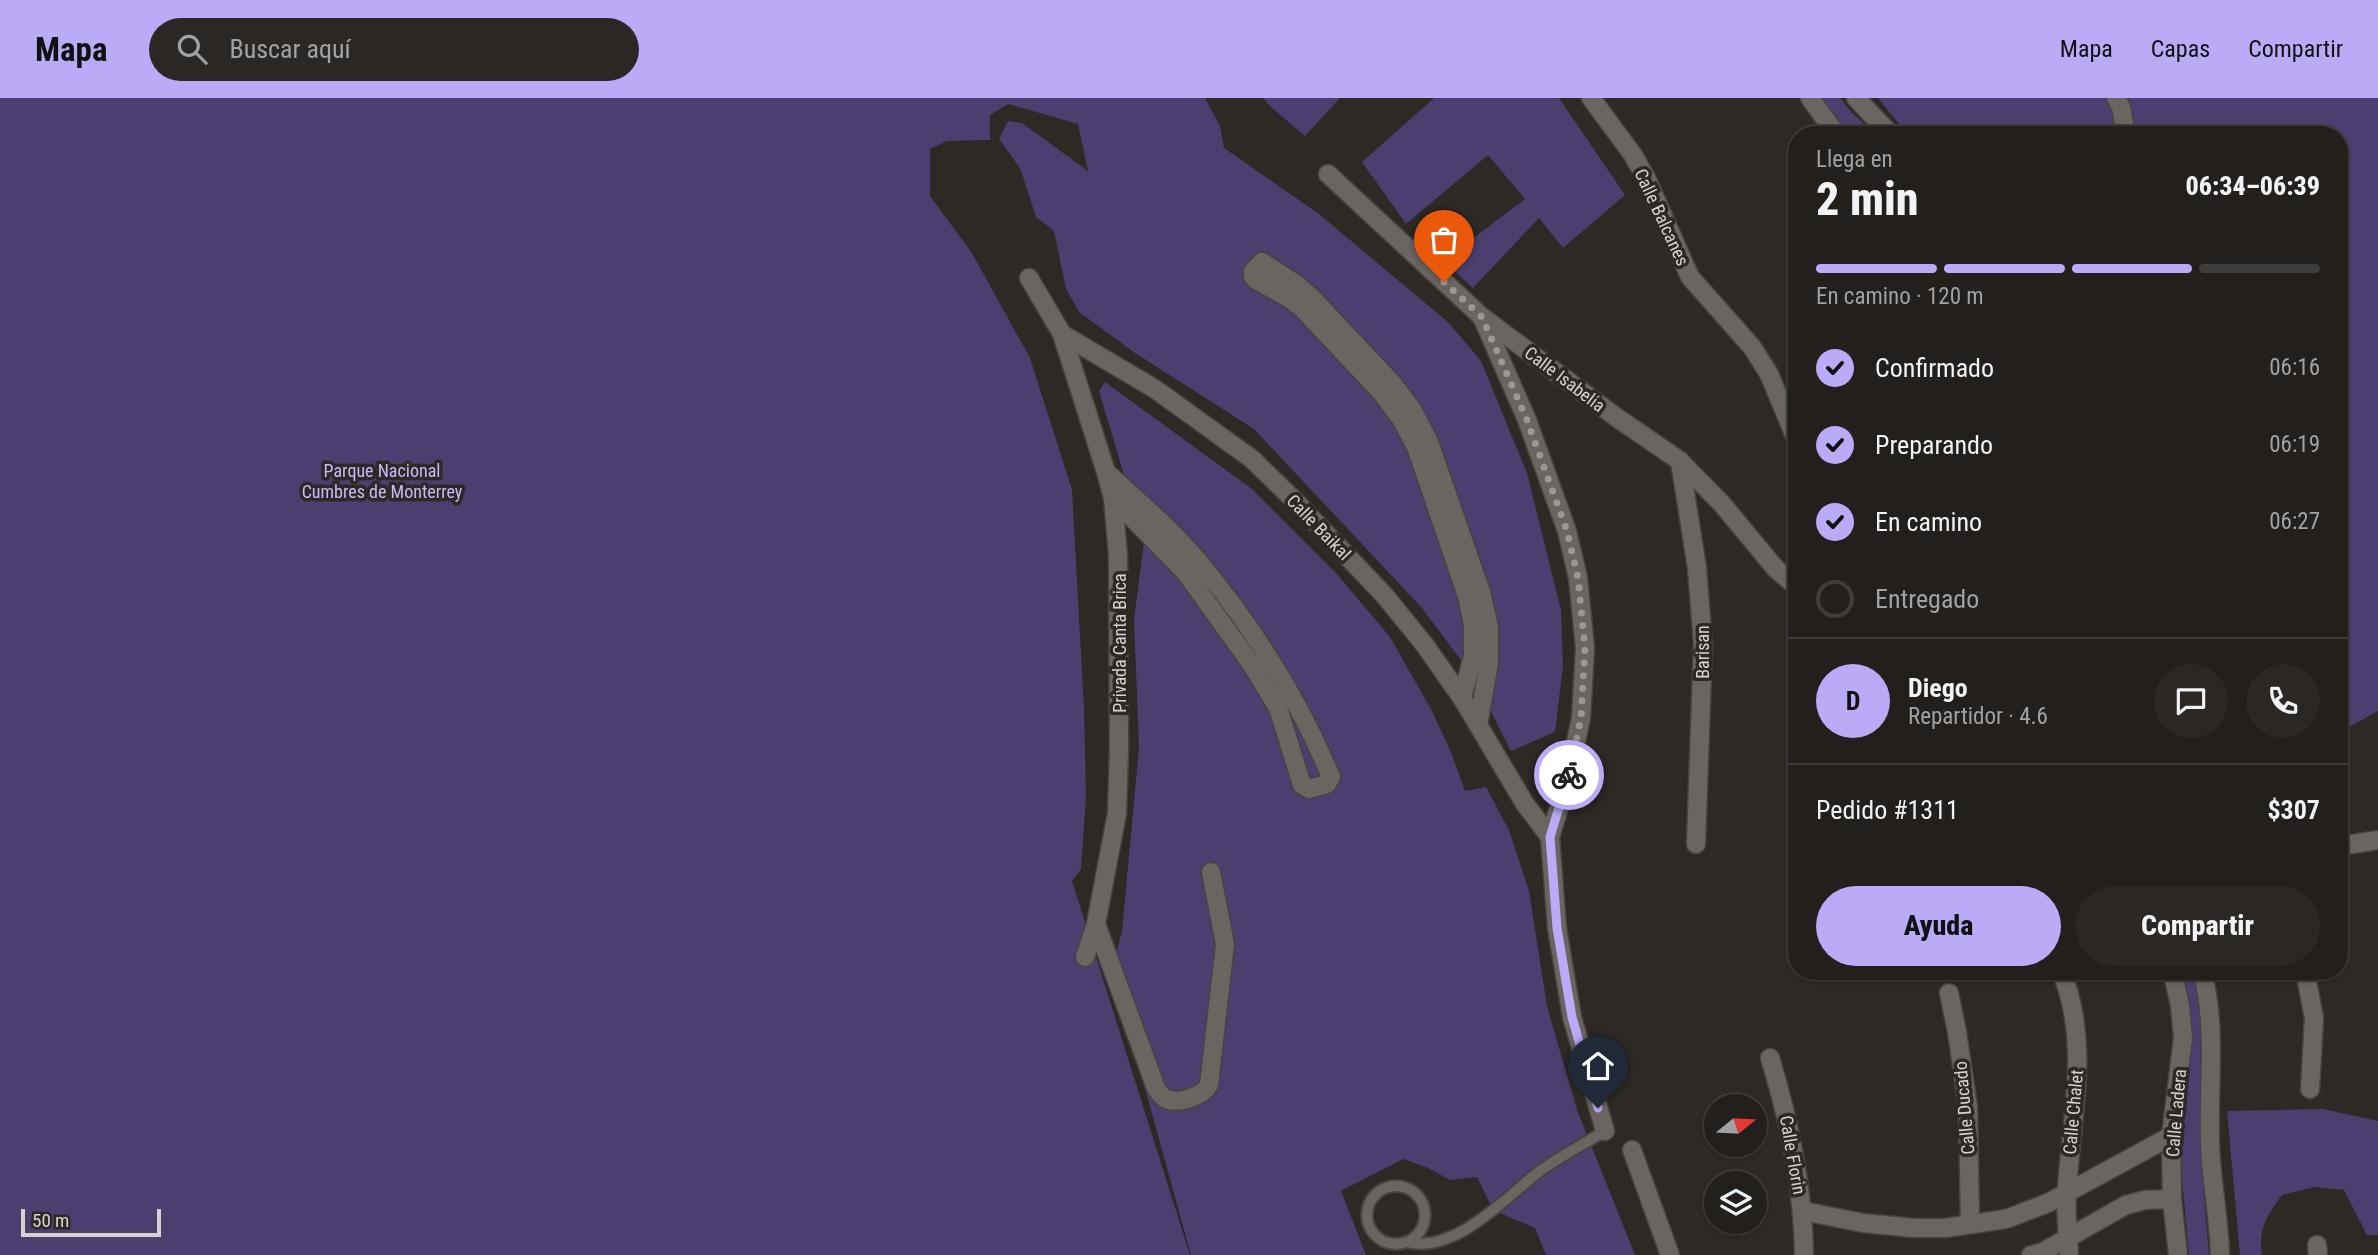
<!DOCTYPE html>
<html lang="es">
<meta charset="utf-8">
<style>
:root{--surface:#221f1c;--page:#2a2725;--text:#f1f3f6;--muted:#a2a2a3;--line:#3f3d3b;--accent:#bbaaf6}
body{margin:0;font-family:"Roboto Condensed",sans-serif;background:var(--page);color:var(--text);height:100vh;display:flex;flex-direction:column;font-size:26px;white-space:nowrap}
*{box-sizing:border-box;margin:0}
p{font-size:23px;color:var(--muted)}
.icon{flex:none;width:38px;height:38px;fill:none;stroke:currentColor;stroke-width:2;stroke-linecap:round;stroke-linejoin:round}
.map{position:relative;flex:1;overflow:hidden}
.drawer{position:absolute;left:1788px;top:28px;width:560px;height:854px;display:flex;flex-direction:column;background:var(--surface);border-radius:28px;box-shadow:0 2px 5px #0004,0 0 0 2px var(--line)}
.drawer>*{flex:none}
.needle{width:46px;rotate:72deg}
.fabs{position:absolute;left:1704px;top:996px;display:grid;gap:14px}
.fabs a{display:grid;place-items:center;width:63px;height:63px;border-radius:50%;background:var(--surface);box-shadow:0 2px 5px #0004,0 0 0 2px var(--line);font-size:35px}
.scale{position:absolute;left:21px;bottom:18px;width:140px;box-sizing:border-box;padding-left:7px;border:4px solid #d6d3d0;border-top:0;font-size:19px;line-height:24px;white-space:nowrap;color:#d6d3d0;-webkit-text-stroke:5px #2d2925;paint-order:stroke}
.pin{position:absolute;display:grid;place-items:center;width:60px;height:60px;color:#fff;margin:-72px -30px;border-radius:50% 50% 50% 0;rotate:-45deg;box-shadow:0 0 7px #0007}
.pin .icon{rotate:45deg}
.courier{position:absolute;display:grid;place-items:center;width:70px;height:70px;margin:-35px;border:5px solid #bbaaf6;border-radius:50%;background:#fff;color:#222;box-shadow:0 2px 9px #0007}
.summary em{font-style:normal;font-weight:800}
.summary div{display:flex;flex-direction:column-reverse}
.summary{display:flex;align-items:center;justify-content:space-between;height:119px;padding:0 28px}
h1{font-size:46px;font-weight:800;line-height:52px}
.bar{display:grid;grid-template-columns:repeat(4,1fr);gap:10px 7px;align-content:center;height:84px;padding:0 28px}
.bar i{height:9px;border-radius:5px;background:var(--line)}
.bar .active{background:var(--accent)}
.bar p{grid-column:span 4}
.line{display:flex;align-items:center;gap:18px;padding:0 28px;border-top:2px solid var(--line)}
.line div{flex:1}
.round{display:grid;place-items:center;flex:none;width:74px;height:74px;border-radius:37px;background:var(--page)}
ol{padding:0 28px;list-style:none}
li{display:flex;align-items:center;gap:21px;height:77px}
li p{margin-inline-start:auto}
li .icon{padding:7px;border-radius:50%;background:var(--accent);color:#111;stroke-width:4}
li:last-child{color:var(--muted)}
li i{width:38px;height:38px;border:4px solid var(--line);border-radius:50%}
.primary-button{display:flex;gap:14px;margin-top:auto;padding:14px 28px}
.primary-button a{flex:1;height:80px;border-radius:42px;background:var(--accent);color:#111;font-size:28px;font-weight:800;line-height:80px;text-align:center}
.primary-button a+a{background:var(--page);color:var(--text)}
header{display:flex;align-items:center;gap:42px;box-sizing:border-box;height:98px;padding:0 35px;background:var(--accent);color:#111}
header strong{font-size:33px}
nav{display:flex;gap:38px;margin-inline-start:auto;font-size:24px}
.search{width:490px;height:63px;background:var(--page);display:flex;align-items:center;gap:18px;box-sizing:border-box;padding:0 24px;border-radius:38px;color:var(--muted);font-size:26px}
.map>svg:first-child{display:block}
.green{fill:#4a3f6e}
.lines{fill:none;stroke-linecap:round;stroke-linejoin:round}
.service-casing{stroke:#474440;stroke-width:14}
.minor-casing{stroke:#474440;stroke-width:21}
.service{stroke:#6a6560;stroke-width:10}
.minor{stroke:#6a6560;stroke-width:18}
.done{stroke:#9b9894;stroke-width:7;stroke-dasharray:0 12.6}
.route{stroke:#bbaaf6;stroke-width:9}
.labels{text-anchor:middle;dominant-baseline:central;stroke-width:7;stroke-linejoin:round;paint-order:stroke}
.street-label{font-size:18px;fill:#d6d3d0;stroke:#2d2925}
.park-label{font-size:18px;fill:#c7b9fb;stroke:#2d2925}
</style>
<header>
<strong>Mapa</strong>
<div class="search"><svg class="icon" aria-label="search" viewBox="0 0 24 24"><circle cx="10" cy="10" r="6"/><path d="M15 15l6 6"/></svg>Buscar aquí</div>
<nav><a>Mapa</a><a>Capas</a><a>Compartir</a></nav>
</header>
<div class="map">
<svg width="2378" height="1157" viewBox="0 0 2378 1157">
<rect width="100%" height="100%" fill="#2d2925"/>
<!-- green -->
<g class="green">
<path d="M0,0H1205L1220,28L1224,50L1319,116L1449,225L1481,263L1527,375L1561,512L1563,568L1555,634L1511,653L1473,578L1421,509L1254,331L1135,255L1079,214L1066,191L1054,133L1036,119L1020,70L999,41L1008,23L1022,25L1088,73L1078,26L1008,6L990,17V42L947,43L930,51V98L972,155L1030,260L1072,392L1084,611L1086,699L1081,771L1072,783L1190,1157H0Z"/>
<path d="M1263,0H1340L1305,38L1271,9Z"/>
<path d="M1434,0H1559L1625,97L1563,150L1539,120L1473,190L1443,163L1525,101L1488,57L1406,126L1362,64Z"/>
<path d="M1820,0H1840L1852,15L1876,37H1849Z"/>
<path d="M1878,0H2378V613L2340,634V37H1908Z"/>
<path d="M1105,284L1252,391L1336,475L1390,539L1432,613L1451,654L1465,693L1486,689L1509,732L1529,793L1547,908L1577,1012L1635,1157H1546L1535,1130L1493,1112L1477,1079L1450,1082L1426,1069L1403,1061L1341,1093L1366,1157H1191L1112,871L1122,833L1139,650L1134,521L1144,444L1099,293Z"/>
<path d="M2181,873H2196L2197,877L2203,938L2201,1061L2209,1157H2189L2180,1058L2188,922Z"/>
<path d="M2323,1011L2378,1023V1137H2367L2344,1092L2315,1089L2282,1097C2268,1116 2257,1133 2262,1157H2240L2227,1013Z"/>
</g>
<g class="lines">
<!-- service casing -->
<g class="service-casing">
<g id="service">
<circle cx="1396" cy="1117" r="29"/>
<path d="M1407,1144C1455,1157 1508,1097 1540,1073C1560,1058 1584,1046 1605,1033"/>
</g>
</g>
<!-- minor casing -->
<g class="minor-casing">
<g id="minor">
<path d="M1591,0L1633,57L1647,82L1690,179L1752,249L1769,276L1797,343"/>
<path d="M1810,0L1837,37"/>
<path d="M1856,0L1891,37"/>
<path d="M2116,0L2121,9L2126,37"/>
<path d="M1328,76L1482,219L1616,319L1680,363L1722,406L1776,471L1797,489"/>
<path d="M1029,180L1062,236L1155,291L1252,361L1294,402L1385,498L1424,546L1462,600L1525,706L1550,739"/>
<path d="M1482,219L1527,322L1567,433L1578,480L1585,550L1581,620L1568,681L1550,739L1557,830L1572,919L1605,1033"/>
<path d="M1062,236L1106,374L1113,400L1118,457L1119,652L1117,715L1096,826L1085,859"/>
<path d="M1680,363L1697,470L1703,546L1696,746"/>
<path d="M1106,374C1138,403 1171,431 1199,464C1252,528 1299,602 1331,679L1327,686L1309,691L1302,687L1278,610L1252,567L1186,475L1113,400"/>
<path d="M1462,600L1473,558V527L1467,498L1416,349L1401,321L1381,294L1302,210L1289,200L1256,182L1253,178V173L1262,164L1296,186L1312,200L1392,285L1413,313L1429,344L1481,494L1489,529V565L1478,627"/>
<path d="M2340,748L2378,742"/>
<path d="M1096,826L1156,990C1156,991 1162,998 1163,999C1175,1008 1202,999 1209,987L1225,846L1211,774"/>
<path d="M2061,873C2091,945 2071,1018 2067,1092C2065,1113 2068,1136 2069,1157"/>
<path d="M2172,873L2180,907L2183,940L2171,1038L2172,1101L2178,1157"/>
<path d="M2202,873C2217,928 2208,988 2210,1045C2211,1082 2219,1119 2220,1157"/>
<path d="M2305,873L2314,920L2310,991"/>
<path d="M1949,895L1957,934L1968,1009L1970,1126"/>
<path d="M1770,960C1790,1025 1803,1089 1804,1157"/>
<path d="M1632,1052L1670,1157"/>
<path d="M1803,1113L1863,1125L1914,1130H1945L2006,1121L2048,1105L2171,1038"/>
<path d="M2317,1147L2318,1157"/>
<path d="M2031,1157L2041,1155L2126,1107L2145,1102L2172,1101"/>
</g>
</g>
<!-- service -->
<use href="#service" class="service"/>
<!-- minor -->
<use href="#minor" class="minor"/>
</g>
<g class="lines">
<!-- done -->
<path class="done" d="M1444,184L1482,219L1527,322L1567,433L1578,480L1585,550L1581,620L1569,677"/>
<!-- route -->
<path class="route" d="M1569,677L1550,739L1557,830L1572,919L1598,1010"/>
</g>
<g class="labels">
<!-- street labels -->
<g class="street-label">
<text transform="translate(1662 119) rotate(65)">Calle Balcanes</text>
<text transform="translate(1565 281) rotate(37)">Calle Isabelia</text>
<text transform="translate(1319 429) rotate(46)">Calle Baikal</text>
<text transform="translate(1119 545) rotate(-90)">Privada Canta Brica</text>
<text transform="translate(1702 554) rotate(-90)">Barisan</text>
<text transform="translate(1964 1010) rotate(-95)">Calle Ducado</text>
<text transform="translate(2073 1014) rotate(-85)">Calle Chalet</text>
<text transform="translate(2176 1015) rotate(-85)">Calle Ladera</text>
<text transform="translate(1793 1057) rotate(80)">Calle Florin</text>
</g>
<!-- park labels -->
<g class="park-label">
<text x="382" y="372">Parque Nacional<tspan x="382" dy="21">Cumbres de Monterrey</tspan></text>
</g>
</g>
</svg>
<div class="fabs">
<a><svg class="needle" viewBox="-14 -14 28 28"><path d="M0-13l5 13h-10z" fill="#e53935"/><path d="M0 13l5-13h-10z" fill="#a2a2a3"/></svg></a>
<a><svg class="icon" aria-label="layers" viewBox="0 0 24 24"><path d="M12 4l9 5-9 5-9-5zM3 14l9 5 9-5"/></svg></a>
</div>
<div class="scale">50 m</div>
<div class="pin" style="left:1444px;top:184px;background:#ea580c"><svg class="icon" aria-label="bag" viewBox="0 0 24 24"><path d="M5 8h14l-1 12H6zM9 8a3 3 0 0 1 6 0"/></svg></div>
<div class="pin" style="left:1598px;top:1010px;background:#1f2937"><svg class="icon" aria-label="home" viewBox="0 0 24 24"><path d="M3 11l9-7 9 7M6 9v11h12V9"/></svg></div>
<div class="courier" style="left:1569px;top:677px"><svg class="icon" aria-label="bike" viewBox="0 0 24 24"><circle cx="6" cy="16" r="4"/><circle cx="18" cy="16" r="4"/><path d="M6 16l4-8h5l3 8M10 8l3 8H6M13 5h3"/></svg></div>
<section class="drawer">
<div class="summary"><div><h1>2 min</h1><p>Llega en</p></div><em>06:34–06:39</em></div>
<div class="bar"><i class="active"></i><i class="active"></i><i class="active"></i><i></i><p>En camino · 120 m</p></div>
<ol>
<li><svg class="icon" aria-label="check" viewBox="0 0 24 24"><path d="M5 12l5 5 9-10"/></svg>Confirmado<p>06:16</p></li>
<li><svg class="icon" aria-label="check" viewBox="0 0 24 24"><path d="M5 12l5 5 9-10"/></svg>Preparando<p>06:19</p></li>
<li><svg class="icon" aria-label="check" viewBox="0 0 24 24"><path d="M5 12l5 5 9-10"/></svg>En camino<p>06:27</p></li>
<li><i></i>Entregado</li>
</ol>
<div class="line" style="height:126px"><b class="round" style="background:var(--accent);color:#111">D</b><div><b>Diego</b><p>Repartidor · 4.6</p></div><a class="round"><svg class="icon" aria-label="chat" viewBox="0 0 24 24"><path d="M4 5h16v11H9l-5 4z"/></svg></a><a class="round"><svg class="icon" aria-label="phone" viewBox="0 0 24 24"><path d="M5 4h4l2 5-3 2q2 4 5 5l2-3 5 2v4C11 20 4 13 5 4z"/></svg></a></div>
<div class="line" style="height:91px"><div>Pedido #1311</div><b>$307</b></div>
<div class="primary-button"><a>Ayuda</a><a>Compartir</a></div>
</section>
</div>
